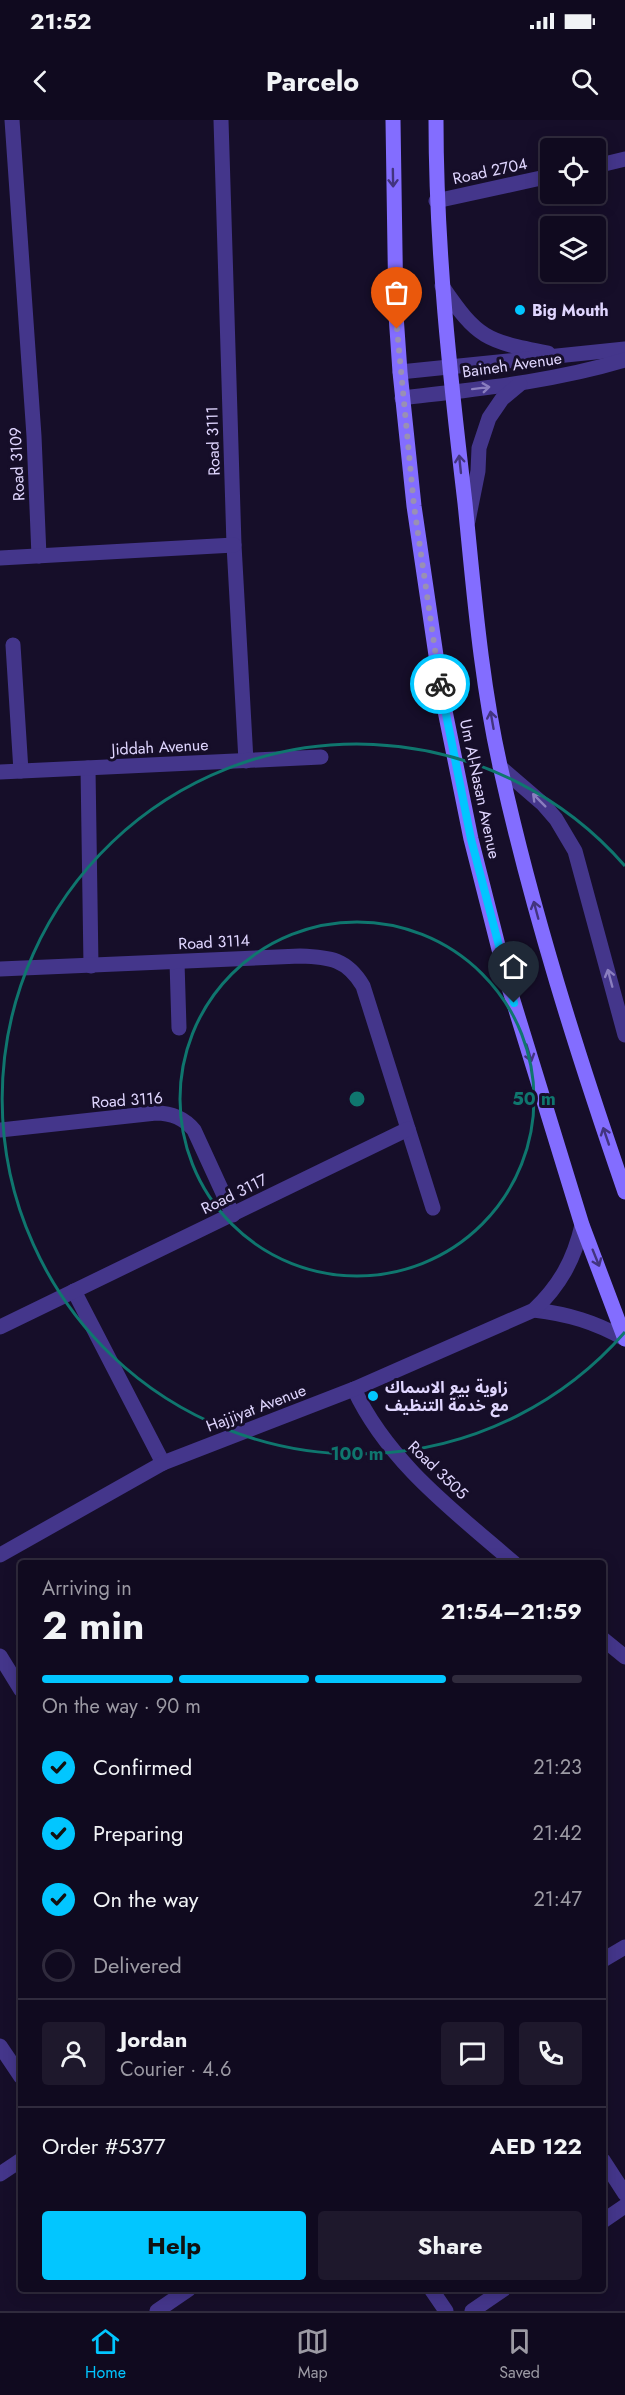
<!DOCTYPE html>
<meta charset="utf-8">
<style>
:root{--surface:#100a1f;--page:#1e182c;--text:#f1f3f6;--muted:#9c9aa4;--line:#302b3d;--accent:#02c6ff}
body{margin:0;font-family:Jost,"Noto Sans Arabic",sans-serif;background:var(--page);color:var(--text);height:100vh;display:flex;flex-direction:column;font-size:22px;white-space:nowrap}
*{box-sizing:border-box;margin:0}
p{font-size:20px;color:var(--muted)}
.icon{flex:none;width:33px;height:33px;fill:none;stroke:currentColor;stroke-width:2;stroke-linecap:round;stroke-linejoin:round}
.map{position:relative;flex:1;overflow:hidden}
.sheet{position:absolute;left:18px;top:1440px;width:588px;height:732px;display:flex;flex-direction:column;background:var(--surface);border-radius:6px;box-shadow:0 3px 15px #0003,0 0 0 2px var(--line)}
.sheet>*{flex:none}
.controls{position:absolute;left:540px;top:18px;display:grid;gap:12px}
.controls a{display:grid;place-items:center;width:66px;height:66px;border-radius:6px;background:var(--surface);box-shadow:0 3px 15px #0003,0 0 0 2px var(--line);font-size:30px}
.pin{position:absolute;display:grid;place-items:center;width:51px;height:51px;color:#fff;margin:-62px -26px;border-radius:50% 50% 50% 0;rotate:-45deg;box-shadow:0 0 6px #0007}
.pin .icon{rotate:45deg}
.courier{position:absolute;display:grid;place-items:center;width:60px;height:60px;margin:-30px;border:4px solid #02c6ff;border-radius:50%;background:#fff;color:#222;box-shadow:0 2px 8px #0007}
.head em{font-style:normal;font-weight:700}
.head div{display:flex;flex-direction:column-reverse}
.head{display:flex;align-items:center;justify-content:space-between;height:102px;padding:0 24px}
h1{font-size:39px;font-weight:700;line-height:45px}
.bar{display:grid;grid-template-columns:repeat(4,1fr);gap:9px 6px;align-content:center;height:72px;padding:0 24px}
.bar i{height:8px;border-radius:4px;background:var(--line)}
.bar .active{background:var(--accent)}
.bar p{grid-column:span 4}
.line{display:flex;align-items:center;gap:15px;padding:0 24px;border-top:2px solid var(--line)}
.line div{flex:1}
.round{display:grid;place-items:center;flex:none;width:63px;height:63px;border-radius:6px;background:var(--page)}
ol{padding:0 24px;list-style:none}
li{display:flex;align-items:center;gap:18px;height:66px}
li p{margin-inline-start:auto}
li .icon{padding:6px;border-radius:50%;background:var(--accent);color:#111;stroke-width:4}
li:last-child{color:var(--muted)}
li i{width:33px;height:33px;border:3px solid var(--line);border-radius:50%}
.primary-button{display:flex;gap:12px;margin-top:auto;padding:12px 24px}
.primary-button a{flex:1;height:69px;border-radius:6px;background:var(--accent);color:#111;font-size:24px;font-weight:700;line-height:69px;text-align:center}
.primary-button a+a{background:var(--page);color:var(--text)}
.status{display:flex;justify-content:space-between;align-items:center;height:42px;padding:0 30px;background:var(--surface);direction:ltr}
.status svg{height:16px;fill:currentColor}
header{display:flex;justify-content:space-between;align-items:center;height:78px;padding:0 24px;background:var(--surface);font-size:27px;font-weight:700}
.tab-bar{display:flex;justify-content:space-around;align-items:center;height:84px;border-top:2px solid var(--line);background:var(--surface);font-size:16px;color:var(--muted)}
.tab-bar a{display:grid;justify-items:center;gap:3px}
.tab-bar .active{color:var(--accent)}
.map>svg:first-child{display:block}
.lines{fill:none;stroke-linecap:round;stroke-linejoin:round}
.minor{stroke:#44368b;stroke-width:15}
.tertiary{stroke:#44368b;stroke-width:15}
.secondary{stroke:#836dff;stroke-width:15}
.oneway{stroke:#42347f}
.oneway2{stroke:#8a7ebf}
.done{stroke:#9990b4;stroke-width:6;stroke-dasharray:0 10.8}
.route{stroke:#02c6ff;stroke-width:8}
.ring{fill:none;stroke:#0f766e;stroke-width:3}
.poi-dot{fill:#02c6ff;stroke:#160e29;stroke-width:2}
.labels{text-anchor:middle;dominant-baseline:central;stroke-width:6;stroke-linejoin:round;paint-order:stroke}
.street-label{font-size:16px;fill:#e0d6ff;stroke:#160e29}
.poi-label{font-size:16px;font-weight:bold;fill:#e0d6ff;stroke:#160e29;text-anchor:start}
.centre{fill:#0f766e;stroke:#160e29;stroke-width:3}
.ring-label{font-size:18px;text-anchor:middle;font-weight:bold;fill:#0f766e;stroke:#160e29;stroke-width:6;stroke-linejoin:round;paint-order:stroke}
</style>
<div class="status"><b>21:52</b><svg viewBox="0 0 49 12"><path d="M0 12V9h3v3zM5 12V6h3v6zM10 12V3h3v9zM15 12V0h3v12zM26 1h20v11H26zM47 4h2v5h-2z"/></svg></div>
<header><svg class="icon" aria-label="back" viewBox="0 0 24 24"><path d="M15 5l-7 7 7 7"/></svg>Parcelo<svg class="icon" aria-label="search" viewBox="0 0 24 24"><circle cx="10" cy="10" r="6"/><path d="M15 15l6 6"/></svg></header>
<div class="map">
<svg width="625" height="2191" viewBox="0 0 625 2191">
<rect width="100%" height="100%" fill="#160e29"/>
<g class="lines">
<!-- minor -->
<g class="minor">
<path d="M12,0L34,316L39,436"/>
<path d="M221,0L234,425L246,641"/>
<path d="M596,46L625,39"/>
<path d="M436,81L550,56"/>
<path d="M0,438L234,425"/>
<path d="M13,525L21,651"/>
<path d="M88,648L91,846"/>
<path d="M0,652L321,637"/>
<path d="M177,842L179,908"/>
<path d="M0,849L300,836C330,837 347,839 363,866L433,1088"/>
<path d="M0,1010L156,993C172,993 184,998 194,1010L233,1095"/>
<path d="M74,1171L163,1343"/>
<path d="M534,1190C568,1194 595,1202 625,1219"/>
<path d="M0,1207L408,1009"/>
<path d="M354,1269C388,1342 454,1391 514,1443"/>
<path d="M0,1435L163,1343L354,1269L534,1190C560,1165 574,1140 582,1105"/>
<path d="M603,1519L625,1537"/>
<path d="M0,1536L21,1570"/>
<path d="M603,1840L625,1827"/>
<path d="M0,1926L21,1957"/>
<path d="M603,2040L625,2074"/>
<path d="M0,2054L21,2040"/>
<path d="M603,2101L625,2086"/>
<path d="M431,2169L446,2191"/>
<path d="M157,2191L189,2169"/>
<path d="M472,2191L504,2169"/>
</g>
<!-- tertiary -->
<g class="tertiary">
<path d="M442,166C478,219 486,221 548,233"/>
<path d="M400,252L625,229"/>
<path d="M402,278C477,269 552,262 625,240"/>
<path d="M468,401L478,351L479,328L489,298L502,279L520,264"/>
<path d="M500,647L543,684L556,699L575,731L625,915"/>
</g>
<!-- secondary -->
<g class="secondary">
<path d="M393,0L396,195L400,252L414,386L442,576L471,719L507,861L582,1105L625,1219"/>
<path d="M436,0C436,129 450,256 465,383C474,472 481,563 501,650C533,794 577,933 625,1072"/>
</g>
</g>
<!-- one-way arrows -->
<defs><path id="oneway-shaft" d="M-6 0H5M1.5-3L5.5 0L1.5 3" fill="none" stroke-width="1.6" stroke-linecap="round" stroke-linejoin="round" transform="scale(1.5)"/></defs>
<g class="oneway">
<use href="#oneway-shaft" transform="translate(393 58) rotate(89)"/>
<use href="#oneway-shaft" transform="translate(460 344) rotate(-96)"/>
<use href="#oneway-shaft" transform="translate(492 600) rotate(-100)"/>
<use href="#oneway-shaft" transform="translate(536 790) rotate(-105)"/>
<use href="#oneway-shaft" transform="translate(529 933) rotate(73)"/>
<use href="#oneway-shaft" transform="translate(606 1016) rotate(-109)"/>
<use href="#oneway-shaft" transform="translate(596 1138) rotate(68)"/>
</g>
<g class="oneway2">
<use href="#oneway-shaft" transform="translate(481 268) rotate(-7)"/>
<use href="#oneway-shaft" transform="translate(539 680) rotate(-135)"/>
<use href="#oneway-shaft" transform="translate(610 858) rotate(-105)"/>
</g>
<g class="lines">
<!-- done -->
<path class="done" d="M397,209L414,386L440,564"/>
<!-- route -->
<path class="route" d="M440,564L471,719L514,883"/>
</g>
<!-- distance rings -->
<g class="ring">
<circle cx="357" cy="979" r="177"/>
<path d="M625 1212A355 355 0 1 1 625 746"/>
</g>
<!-- markers -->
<g class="poi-dot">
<circle cx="520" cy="190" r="6"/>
<circle cx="373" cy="1276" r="6"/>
</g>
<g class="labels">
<!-- street labels -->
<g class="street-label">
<text transform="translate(490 51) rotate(-12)">Road 2704</text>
<text transform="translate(512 245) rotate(-8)">Baineh Avenue</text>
<text transform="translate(213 321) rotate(-92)">Road 3111</text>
<text transform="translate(17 344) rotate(-93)">Road 3109</text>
<text transform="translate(160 627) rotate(-3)">Jiddah Avenue</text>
<text transform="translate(480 669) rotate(78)">Um Al-Nasan Avenue</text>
<text transform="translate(214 822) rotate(-3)">Road 3114</text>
<text transform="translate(127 980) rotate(-4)">Road 3116</text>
<text transform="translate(234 1074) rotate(-26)">Road 3117</text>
<text transform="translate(256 1288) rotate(-21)">Hajjiyat Avenue</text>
<text transform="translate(438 1350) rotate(44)">Road 3505</text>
</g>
<!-- poi labels -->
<g class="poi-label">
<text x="532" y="190">Big Mouth</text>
<text x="385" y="1267">زاوية بيع الاسماك<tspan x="385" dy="18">مع خدمة التنظيف</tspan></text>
</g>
</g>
<circle cx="357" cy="979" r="9" class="centre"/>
<g class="ring-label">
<text x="534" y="985">50 m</text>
<text x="357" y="1340">100 m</text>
</g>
</svg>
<div class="controls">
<a><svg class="icon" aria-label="locate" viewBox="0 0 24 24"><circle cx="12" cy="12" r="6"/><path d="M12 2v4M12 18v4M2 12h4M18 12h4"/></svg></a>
<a><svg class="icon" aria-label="layers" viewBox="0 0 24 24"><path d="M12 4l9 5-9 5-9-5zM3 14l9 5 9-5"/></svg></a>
</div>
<div class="pin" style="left:397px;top:209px;background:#ea580c"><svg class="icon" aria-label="bag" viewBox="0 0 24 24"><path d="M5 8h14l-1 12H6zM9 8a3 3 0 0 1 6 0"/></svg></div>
<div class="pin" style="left:514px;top:883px;background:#1f2937"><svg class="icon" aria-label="home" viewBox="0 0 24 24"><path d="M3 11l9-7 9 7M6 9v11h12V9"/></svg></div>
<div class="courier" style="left:440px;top:564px"><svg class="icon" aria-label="bike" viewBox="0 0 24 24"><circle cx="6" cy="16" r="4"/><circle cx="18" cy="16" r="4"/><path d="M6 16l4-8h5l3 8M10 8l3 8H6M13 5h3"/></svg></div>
<section class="sheet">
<div class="head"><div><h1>2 min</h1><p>Arriving in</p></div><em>21:54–21:59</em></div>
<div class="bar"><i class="active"></i><i class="active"></i><i class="active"></i><i></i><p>On the way · 90 m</p></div>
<ol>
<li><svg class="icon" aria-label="check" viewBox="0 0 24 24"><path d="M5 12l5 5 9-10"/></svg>Confirmed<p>21:23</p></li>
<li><svg class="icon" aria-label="check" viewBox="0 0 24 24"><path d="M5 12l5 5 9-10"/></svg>Preparing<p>21:42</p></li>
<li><svg class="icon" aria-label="check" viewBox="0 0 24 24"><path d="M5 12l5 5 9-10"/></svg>On the way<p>21:47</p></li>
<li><i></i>Delivered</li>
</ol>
<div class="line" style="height:108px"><a class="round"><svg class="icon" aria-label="person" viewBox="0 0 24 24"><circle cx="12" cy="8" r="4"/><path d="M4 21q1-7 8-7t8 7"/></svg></a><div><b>Jordan</b><p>Courier · 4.6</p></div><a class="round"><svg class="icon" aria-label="chat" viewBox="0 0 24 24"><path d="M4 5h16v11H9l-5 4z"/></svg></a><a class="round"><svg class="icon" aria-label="phone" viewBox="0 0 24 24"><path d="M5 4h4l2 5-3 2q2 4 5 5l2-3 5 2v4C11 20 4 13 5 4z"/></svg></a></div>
<div class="line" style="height:78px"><div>Order #5377</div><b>AED 122</b></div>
<div class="primary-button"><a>Help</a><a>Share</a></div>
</section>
</div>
<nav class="tab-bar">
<a class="active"><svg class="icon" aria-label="home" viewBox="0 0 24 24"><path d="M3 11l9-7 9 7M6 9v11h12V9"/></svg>Home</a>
<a><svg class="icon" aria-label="map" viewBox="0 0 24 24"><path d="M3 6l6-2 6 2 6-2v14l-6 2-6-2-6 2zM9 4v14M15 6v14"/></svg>Map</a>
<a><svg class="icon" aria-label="saved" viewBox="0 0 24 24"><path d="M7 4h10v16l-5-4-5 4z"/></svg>Saved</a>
</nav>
